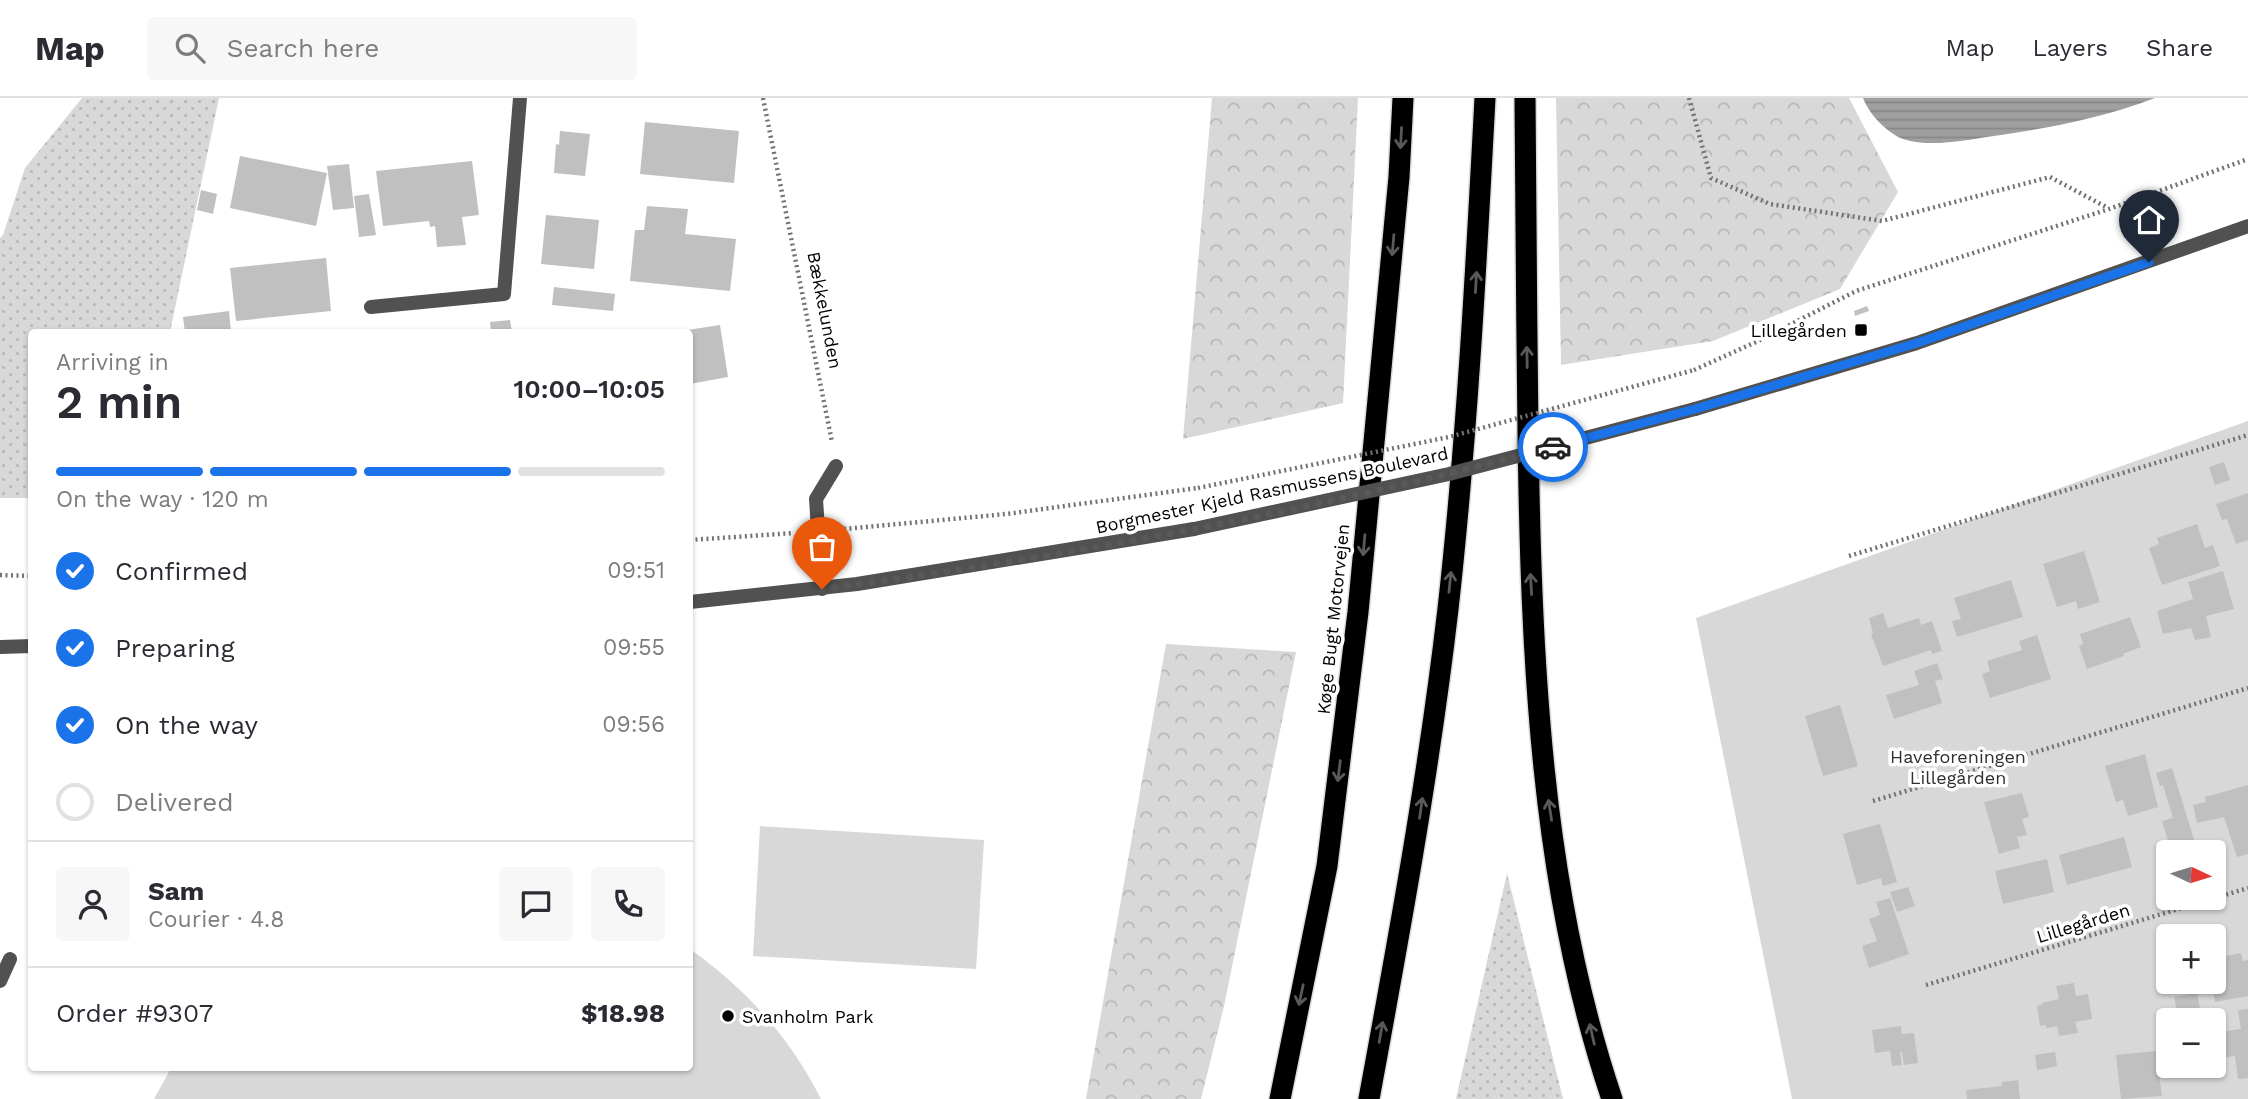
<!DOCTYPE html>
<meta charset="utf-8">
<style>
:root{--surface:#fff;--page:#f7f7f7;--text:#2b2b33;--muted:#7c7c81;--line:#e1e1e2;--accent:#1a73e8}
body{margin:0;font-family:"Work Sans",sans-serif;background:var(--page);color:var(--text);height:100vh;display:flex;flex-direction:column;font-size:26px;white-space:nowrap}
*{box-sizing:border-box;margin:0}
p{font-size:23px;color:var(--muted)}
.icon{flex:none;width:38px;height:38px;fill:none;stroke:currentColor;stroke-width:2;stroke-linecap:round;stroke-linejoin:round}
.map{position:relative;flex:1;overflow:hidden}
.details{position:absolute;left:28px;top:231px;width:665px;height:742px;display:flex;flex-direction:column;background:var(--surface);border-radius:7px;box-shadow:0 2px 5px #0004}
.details>*{flex:none}
.needle{width:46px;rotate:94deg}
.fabs{position:absolute;left:2156px;top:742px;display:grid;gap:14px}
.fabs a{display:grid;place-items:center;width:70px;height:70px;border-radius:7px;background:var(--surface);box-shadow:0 2px 5px #0004;font-size:35px}
.pin{position:absolute;display:grid;place-items:center;width:60px;height:60px;color:#fff;margin:-72px -30px;border-radius:50% 50% 50% 0;rotate:-45deg;box-shadow:0 0 7px #0007}
.pin .icon{rotate:45deg}
.courier{position:absolute;display:grid;place-items:center;width:70px;height:70px;margin:-35px;border:5px solid #1a73e8;border-radius:50%;background:#fff;color:#222;box-shadow:0 2px 9px #0007}
.head em{font-style:normal;font-weight:600}
.head div{display:flex;flex-direction:column-reverse}
.head{display:flex;align-items:center;justify-content:space-between;height:119px;padding:0 28px}
h1{font-size:46px;font-weight:600;line-height:52px}
.bar{display:grid;grid-template-columns:repeat(4,1fr);gap:10px 7px;align-content:center;height:84px;padding:0 28px}
.bar i{height:9px;border-radius:5px;background:var(--line)}
.bar .selected{background:var(--accent)}
.bar p{grid-column:span 4}
.line{display:flex;align-items:center;gap:18px;padding:0 28px;border-top:2px solid var(--line)}
.line div{flex:1}
.round{display:grid;place-items:center;flex:none;width:74px;height:74px;border-radius:7px;background:var(--page)}
ol{padding:0 28px;list-style:none}
li{display:flex;align-items:center;gap:21px;height:77px}
li p{margin-inline-start:auto}
li .icon{padding:7px;border-radius:50%;background:var(--accent);color:#fff;stroke-width:4}
li:last-child{color:var(--muted)}
li i{width:38px;height:38px;border:4px solid var(--line);border-radius:50%}
header{display:flex;align-items:center;gap:42px;box-sizing:border-box;height:98px;padding:0 35px;background:var(--surface);border-bottom:2px solid var(--line)}
header strong{font-size:33px}
nav{display:flex;gap:38px;margin-inline-start:auto;font-size:24px}
.search{width:490px;height:63px;background:var(--page);display:flex;align-items:center;gap:18px;box-sizing:border-box;padding:0 24px;border-radius:7px;color:var(--muted);font-size:26px}
.map>svg:first-child{display:block}
.grass{fill:url(#grass-dots)}
.forest{fill:url(#forest-crowns)}
.garden{fill:#d8d8d8;fill-rule:evenodd}
.water{fill:url(#water-rules)}
.building{fill:#c0c0c0}
.lines{fill:none;stroke-linecap:round;stroke-linejoin:round}
.motorway-casing{stroke:#dbdbdb;stroke-width:24}
.path{stroke:#737373;stroke-width:4.5;stroke-dasharray:2 3.5;stroke-linecap:butt}
.service{stroke:#515151;stroke-width:14}
.minor{stroke:#515151;stroke-width:14}
.tertiary{stroke:#515151;stroke-width:14}
.motorway{stroke:#000;stroke-width:21}
.path-bridge{stroke:#737373;stroke-width:4.5;stroke-dasharray:2 3.5;stroke-linecap:butt}
.tertiary-bridge{stroke:#515151;stroke-width:14}
.oneway{stroke:#595959}
.done{stroke:#595959;stroke-width:7;stroke-dasharray:0 12.6}
.route{stroke:#1a73e8;stroke-width:9}
.poi-dot{fill:#000;stroke:#fff;stroke-width:2.5}
.labels{text-anchor:middle;dominant-baseline:central;stroke-width:7;stroke-linejoin:round;paint-order:stroke}
.street-label{font-size:18px;fill:#000;stroke:#fff}
.poi-label{font-size:18px;fill:#000;stroke:#fff;text-anchor:end}
.park-label{font-size:18px;fill:#2f2f2f;stroke:#fff}
</style>
<header>
<strong>Map</strong>
<div class="search"><svg class="icon" aria-label="search" viewBox="0 0 24 24"><circle cx="10" cy="10" r="6"/><path d="M15 15l6 6"/></svg>Search here</div>
<nav><a>Map</a><a>Layers</a><a>Share</a></nav>
</header>
<div class="map">
<svg width="2248" height="1001" viewBox="0 0 2248 1001">
<defs>
<pattern id="grass-dots" width="8" height="8" patternUnits="userSpaceOnUse" patternTransform="scale(1.75)"><rect width="8" height="8" fill="#d8d8d8"/><path d="M2 2h.1M6 6h.1" fill="none" stroke="#b8b8b8" stroke-width="1.8" stroke-linecap="round"/></pattern>
<pattern id="forest-crowns" width="20" height="18" patternUnits="userSpaceOnUse" patternTransform="scale(1.75)"><rect width="20" height="18" fill="#d8d8d8"/><path d="M2 6a3 3 0 1 1 6 0M12 15a3 3 0 1 1 6 0" fill="none" stroke="#b8b8b8"/></pattern>
<pattern id="water-rules" width="6" height="5" patternUnits="userSpaceOnUse" patternTransform="scale(1.75)"><rect width="6" height="5" fill="#9f9f9f"/><path d="M0 2.5h6" fill="none" stroke="#878787"/></pattern>
</defs>
<rect width="100%" height="100%" fill="#fff"/>
<!-- grass -->
<g class="grass">
<path d="M82,0H219L170,234H32L31,400H0V140L3,137L25,70Z"/>
<path d="M1507,775L1563,1001H1456Z"/>
</g>
<!-- forest -->
<g class="forest">
<path d="M1212,0H1358L1343,305L1183,341Z"/>
<path d="M1556,0H1849L1898,94L1840,191L1713,243L1561,267Z"/>
<path d="M1166,546L1296,554L1224,908L1201,1001H1086Z"/>
</g>
<!-- garden -->
<g class="garden">
<path d="M2248,323V1001H1792L1696,520ZM2168,754H2214V800H2168ZM2168,838H2214V884H2168ZM2168,922H2214V968H2168Z"/>
<path d="M760,728L984,742L976,871L753,858Z"/>
<path d="M690,851C746,891 790,939 821,1001H154L171,970H690Z"/>
</g>
<!-- water -->
<path class="water" d="M1863,0H2155C2103,20 2049,30 1994,38C1965,42 1932,50 1903,41C1887,35 1869,16 1863,0Z"/>
<!-- building -->
<g class="building">
<path d="M645,24L739,33L734,85L640,76Z"/>
<path d="M560,33L590,36L585,78L554,75L556,46L559,47Z"/>
<path d="M240,58L327,75L316,128L230,110Z"/>
<path d="M472,63L479,117L462,119L466,147L437,149L435,128L430,129L429,123L383,128L376,73Z"/>
<path d="M349,66L354,110L333,112L327,68Z"/>
<path d="M201,92L217,96L213,116L197,112Z"/>
<path d="M369,96L376,137L359,139L354,98Z"/>
<path d="M647,108L688,111L685,136L736,141L730,193L630,183L635,132H644Z"/>
<path d="M546,117L599,122L594,171L541,166Z"/>
<path d="M326,160L331,213L236,223L230,170Z"/>
<path d="M554,189L615,196L613,213L552,207Z"/>
<path d="M1867,208L1869,213L1855,218L1854,213Z"/>
<path d="M229,213L231,234H185L183,219Z"/>
<path d="M510,222L512,234H491L490,224Z"/>
<path d="M720,227L728,279L690,286V234L681,233Z"/>
<path d="M2224,364L2230,382L2215,387L2209,369Z"/>
<path d="M2248,395V442L2236,446L2227,421L2222,422L2216,406Z"/>
<path d="M2197,426L2205,450L2213,447L2220,468L2162,487L2149,450L2159,446L2157,440Z"/>
<path d="M2084,453L2100,504L2078,511L2076,503L2057,509L2043,466Z"/>
<path d="M2223,473L2234,511L2206,518L2211,539L2195,542L2191,530L2163,536L2157,513L2193,501L2188,484Z"/>
<path d="M2011,482L2023,519L1957,539L1952,523L1961,521L1954,500Z"/>
<path d="M1883,515L1888,530L1919,520L1921,527L1932,523L1942,553L1932,556L1931,552L1883,568L1871,536L1873,535L1869,520Z"/>
<path d="M2130,519L2141,549L2123,556L2124,558L2087,571L2079,548L2083,546L2080,536Z"/>
<path d="M2037,537L2051,581L1990,600L1982,576L1990,573L1987,563L2022,552L2019,543Z"/>
<path d="M1937,565L1943,581L1935,583L1942,605L1894,621L1886,597L1919,587L1914,573Z"/>
<path d="M1840,607L1858,668L1823,678L1805,618Z"/>
<path d="M2145,656L2158,709L2128,718L2123,702L2116,704L2105,668Z"/>
<path d="M2172,670L2195,745L2171,753L2162,723L2173,720L2163,687L2160,688L2156,675Z"/>
<path d="M2248,687V756L2237,759L2224,719L2197,725L2193,707L2206,704L2205,699Z"/>
<path d="M2022,695L2029,719L2022,721L2027,737L2017,739L2020,750L1999,756L1984,704Z"/>
<path d="M1880,726L1897,784L1883,788L1881,780L1857,787L1843,736Z"/>
<path d="M2124,739L2132,769L2067,787L2059,757Z"/>
<path d="M2047,761L2054,794L2003,806L1995,773Z"/>
<path d="M1908,789L1915,808L1897,814L1890,794Z"/>
<path d="M1890,800L1909,856L1869,870L1862,848L1877,843L1869,821L1880,817L1876,804Z"/>
<path d="M2241,855L2243,863L2248,862V898L2215,904L2211,884H2214V860Z"/>
<path d="M2074,885L2076,898L2088,896L2092,921L2075,924L2078,935L2059,938L2057,928L2046,930V927L2040,928L2037,908L2042,907V905L2059,901L2056,888Z"/>
<path d="M2197,895L2200,910L2177,914L2174,899Z"/>
<path d="M2248,911V980L2238,981L2235,958L2221,960L2218,934L2241,931L2238,912Z"/>
<path d="M1901,928L1902,936L1914,935L1918,965L1904,967L1902,954H1900L1902,967L1892,968L1890,953L1875,955L1872,932Z"/>
<path d="M2156,953L2162,998L2121,1001L2116,957Z"/>
<path d="M2055,954L2057,968L2037,972L2035,957Z"/>
<path d="M2018,982L2020,1001H1967L1966,992L2002,988V984Z"/>
</g>
<g class="lines">
<!-- motorway casing -->
<g class="motorway-casing">
<g id="motorway">
<path d="M1525,0C1525,111 1527,222 1528,333C1531,556 1540,788 1612,1001"/>
<path d="M1280,1001L1327,768L1358,514L1399,79L1403,0"/>
<path d="M1369,1001C1399,838 1429,675 1448,511C1467,341 1476,171 1485,0"/>
</g>
</g>
<!-- path -->
<g class="path">
<path d="M763,0L832,344"/>
<path d="M1689,0L1711,80L1770,106L1882,123L2050,79L2108,110"/>
<path d="M1694,272L1756,244L1856,193L2109,111L2248,61"/>
<path d="M844,431L1006,416L1198,390"/>
<path d="M690,442L793,435"/>
<path d="M1849,458L2248,337"/>
<path d="M0,477L32,478"/>
<path d="M1873,703L2248,590"/>
<path d="M1926,887L2248,790"/>
</g>
<!-- service -->
<path class="service" d="M822,491L816,401L836,368"/>
<!-- minor -->
<g class="minor">
<path d="M371,209L504,196L520,0"/>
<path d="M0,883L10,861"/>
</g>
<!-- tertiary -->
<g class="tertiary">
<path d="M1695,311L1917,245L2248,128"/>
<path d="M690,504L857,486L1194,431"/>
<path d="M0,549L32,548"/>
</g>
<!-- motorway -->
<use href="#motorway" class="motorway"/>
<!-- path-bridge -->
<path class="path-bridge" d="M1198,390L1449,339L1694,272"/>
<!-- tertiary-bridge -->
<path class="tertiary-bridge" d="M1194,431L1449,376L1695,311"/>
</g>
<!-- one-way arrows -->
<defs><path id="oneway-shaft" d="M-6 0H5M1.5-3L5.5 0L1.5 3" fill="none" stroke-width="1.6" stroke-linecap="round" stroke-linejoin="round" transform="scale(1.75)"/></defs>
<g class="oneway">
<use href="#oneway-shaft" transform="translate(1401 40) rotate(93)"/>
<use href="#oneway-shaft" transform="translate(1393 147) rotate(95)"/>
<use href="#oneway-shaft" transform="translate(1476 184) rotate(-87)"/>
<use href="#oneway-shaft" transform="translate(1527 259) rotate(-91)"/>
<use href="#oneway-shaft" transform="translate(1364 447) rotate(95)"/>
<use href="#oneway-shaft" transform="translate(1450 484) rotate(-84)"/>
<use href="#oneway-shaft" transform="translate(1531 486) rotate(-93)"/>
<use href="#oneway-shaft" transform="translate(1339 673) rotate(97)"/>
<use href="#oneway-shaft" transform="translate(1421 710) rotate(-82)"/>
<use href="#oneway-shaft" transform="translate(1550 712) rotate(-99)"/>
<use href="#oneway-shaft" transform="translate(1301 897) rotate(102)"/>
<use href="#oneway-shaft" transform="translate(1381 934) rotate(-80)"/>
<use href="#oneway-shaft" transform="translate(1592 936) rotate(-103)"/>
</g>
<g class="lines">
<!-- done -->
<path class="done" d="M822,491C1068,459 1313,413 1553,349"/>
<!-- route -->
<path class="route" d="M1553,349L1695,311L1917,245L2149,164"/>
</g>
<!-- markers -->
<g class="poi-dot">
<rect x="1854" y="225" width="14" height="14" rx="3.5"/>
<circle cx="728" cy="918" r="7"/>
</g>
<g class="labels">
<!-- street labels -->
<g class="street-label">
<text transform="translate(825 212) rotate(79)">Bækkelunden</text>
<text transform="translate(1272 392) rotate(-12)">Borgmester Kjeld Rasmussens Boulevard</text>
<text transform="translate(1333 521) rotate(-84)">Køge Bugt Motorvejen</text>
<text transform="translate(2083 825) rotate(-17)">Lillegården</text>
</g>
<!-- poi labels -->
<g class="poi-label">
<text x="1847" y="232">Lillegården</text>
<text x="742" y="918" text-anchor="start">Svanholm Park</text>
</g>
<!-- park labels -->
<g class="park-label">
<text x="1958" y="658">Haveforeningen<tspan x="1958" dy="21">Lillegården</tspan></text>
</g>
</g>
</svg>
<div class="fabs">
<a><svg class="needle" viewBox="-14 -14 28 28"><path d="M0-13l5 13h-10z" fill="#e53935"/><path d="M0 13l5-13h-10z" fill="#7c7c81"/></svg></a>
<a>+</a>
<a>−</a>
</div>
<div class="pin" style="left:822px;top:491px;background:#ea580c"><svg class="icon" aria-label="bag" viewBox="0 0 24 24"><path d="M5 8h14l-1 12H6zM9 8a3 3 0 0 1 6 0"/></svg></div>
<div class="pin" style="left:2149px;top:164px;background:#1f2937"><svg class="icon" aria-label="home" viewBox="0 0 24 24"><path d="M3 11l9-7 9 7M6 9v11h12V9"/></svg></div>
<div class="courier" style="left:1553px;top:349px"><svg class="icon" aria-label="car" viewBox="0 0 24 24"><path d="M5 17H2v-5l4-1 3-4h7l3 4 3 1v5h-3M9 17h6M6 11h13"/><circle cx="7" cy="17" r="2"/><circle cx="17" cy="17" r="2"/></svg></div>
<section class="details">
<div class="head"><div><h1>2 min</h1><p>Arriving in</p></div><em>10:00–10:05</em></div>
<div class="bar"><i class="selected"></i><i class="selected"></i><i class="selected"></i><i></i><p>On the way · 120 m</p></div>
<ol>
<li><svg class="icon" aria-label="check" viewBox="0 0 24 24"><path d="M5 12l5 5 9-10"/></svg>Confirmed<p>09:51</p></li>
<li><svg class="icon" aria-label="check" viewBox="0 0 24 24"><path d="M5 12l5 5 9-10"/></svg>Preparing<p>09:55</p></li>
<li><svg class="icon" aria-label="check" viewBox="0 0 24 24"><path d="M5 12l5 5 9-10"/></svg>On the way<p>09:56</p></li>
<li><i></i>Delivered</li>
</ol>
<div class="line" style="height:126px"><a class="round"><svg class="icon" aria-label="person" viewBox="0 0 24 24"><circle cx="12" cy="8" r="4"/><path d="M4 21q1-7 8-7t8 7"/></svg></a><div><b>Sam</b><p>Courier · 4.8</p></div><a class="round"><svg class="icon" aria-label="chat" viewBox="0 0 24 24"><path d="M4 5h16v11H9l-5 4z"/></svg></a><a class="round"><svg class="icon" aria-label="phone" viewBox="0 0 24 24"><path d="M5 4h4l2 5-3 2q2 4 5 5l2-3 5 2v4C11 20 4 13 5 4z"/></svg></a></div>
<div class="line" style="height:91px"><div>Order #9307</div><b>$18.98</b></div>
</section>
</div>
